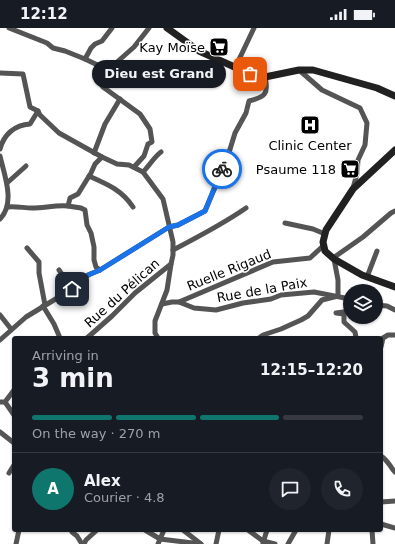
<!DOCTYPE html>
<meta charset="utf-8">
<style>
:root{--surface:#171b24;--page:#20242c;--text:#f1f3f6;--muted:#9ea1a6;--line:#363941;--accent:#0f766e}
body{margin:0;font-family:"DejaVu Sans",sans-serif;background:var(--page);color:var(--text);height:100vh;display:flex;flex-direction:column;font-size:15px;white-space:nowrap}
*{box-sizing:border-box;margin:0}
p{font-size:13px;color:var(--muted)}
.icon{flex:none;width:22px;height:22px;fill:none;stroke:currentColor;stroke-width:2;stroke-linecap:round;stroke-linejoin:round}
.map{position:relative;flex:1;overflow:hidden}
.side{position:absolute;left:12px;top:308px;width:371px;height:196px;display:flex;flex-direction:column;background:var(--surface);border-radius:4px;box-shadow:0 1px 3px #0004}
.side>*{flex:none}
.fabs{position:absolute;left:343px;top:256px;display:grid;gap:8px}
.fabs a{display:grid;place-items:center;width:40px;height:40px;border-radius:50%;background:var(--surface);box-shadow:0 1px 3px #0004;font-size:20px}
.pin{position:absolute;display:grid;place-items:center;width:34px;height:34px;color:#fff;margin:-17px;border-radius:8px;box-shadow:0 2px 6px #0006}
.courier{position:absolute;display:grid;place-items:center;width:40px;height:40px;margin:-20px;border:3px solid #1a73e8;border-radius:50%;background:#fff;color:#222;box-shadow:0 1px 5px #0007}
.bubble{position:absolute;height:28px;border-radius:14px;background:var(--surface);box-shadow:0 1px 3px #0004;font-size:13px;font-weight:800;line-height:28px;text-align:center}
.head em{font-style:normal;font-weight:800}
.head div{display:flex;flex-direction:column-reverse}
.head{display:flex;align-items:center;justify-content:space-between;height:68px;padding:0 20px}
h1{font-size:26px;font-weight:800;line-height:30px}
.bar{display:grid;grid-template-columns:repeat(4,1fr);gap:6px 4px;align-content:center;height:48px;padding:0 20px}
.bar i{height:5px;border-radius:3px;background:var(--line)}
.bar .current{background:var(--accent)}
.bar p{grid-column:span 4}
.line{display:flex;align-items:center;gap:10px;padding:0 20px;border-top:1px solid var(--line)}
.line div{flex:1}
.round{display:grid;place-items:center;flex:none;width:42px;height:42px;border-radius:21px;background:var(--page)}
.status{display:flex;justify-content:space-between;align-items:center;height:28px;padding:0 20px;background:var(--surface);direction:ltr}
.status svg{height:11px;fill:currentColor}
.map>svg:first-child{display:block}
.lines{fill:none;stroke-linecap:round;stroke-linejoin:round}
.street{stroke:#545454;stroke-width:5}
.secondary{stroke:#212121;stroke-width:7}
.done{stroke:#595959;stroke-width:4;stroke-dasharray:0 7.2}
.route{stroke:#1a73e8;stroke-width:5}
.labels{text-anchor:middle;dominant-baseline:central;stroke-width:3;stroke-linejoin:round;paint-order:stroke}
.poi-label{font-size:13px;fill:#000;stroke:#fff;text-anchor:end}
.street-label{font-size:13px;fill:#000;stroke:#fff}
</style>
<div class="status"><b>12:12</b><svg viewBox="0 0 49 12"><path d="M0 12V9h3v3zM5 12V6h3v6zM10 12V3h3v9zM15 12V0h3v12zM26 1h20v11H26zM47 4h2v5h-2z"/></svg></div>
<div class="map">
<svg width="395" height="516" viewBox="0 0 395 516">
<rect width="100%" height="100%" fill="#fff"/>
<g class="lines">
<!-- street -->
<g class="street">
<path d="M9,0L47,15L53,20L65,23L85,31L108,42L134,19L149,0"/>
<path d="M85,31L91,20L95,16L102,13L112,0"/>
<path d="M235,40L254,0"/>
<path d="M108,42L99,54L103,59L140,86L150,101L152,114L148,116L144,128L134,139"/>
<path d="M299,42L322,62L360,80L367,95L365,117L358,132L357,146L353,160"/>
<path d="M0,45L23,46L30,79L38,83L40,87L59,105L102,129L117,136L129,137L143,144L163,171L173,214V227L171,236L167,262L155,293V305L158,310"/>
<path d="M0,121C4,106 15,97 30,96L38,83"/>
<path d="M94,125L105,96L120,71"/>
<path d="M0,128C4,146 16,175 0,191"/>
<path d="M143,144C149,138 155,128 161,124"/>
<path d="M89,148C107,156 122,162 133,179"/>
<path d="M7,155L26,138"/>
<path d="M68,178L81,180L85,182L87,197L91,205L94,219V232L96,239L100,242"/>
<path d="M7,179C16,178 24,180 32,180C44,180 55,177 68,178L70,170L78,166L91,145L95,136L102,129"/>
<path d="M285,195L313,201L325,206"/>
<path d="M27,220L39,234V245L45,277"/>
<path d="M173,222C198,209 223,196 246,180"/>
<path d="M333,230L363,209L391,185L395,183"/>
<path d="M59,242L72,261"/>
<path d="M367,249L377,223"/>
<path d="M179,274L194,280L216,282L243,275L271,271L281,267L314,264L350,271"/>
<path d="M162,276L172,274H179L273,234L310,230L323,218"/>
<path d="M376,277L387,278L395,282"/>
<path d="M43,278L54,296L60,310"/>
<path d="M350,283L336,285L344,286V294L355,304L356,310"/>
<path d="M0,287L11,301"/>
<path d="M87,310L112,288L135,265L171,236"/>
<path d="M259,310L263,307L281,301L301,292L308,288L322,272L338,268V252L334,231"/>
<path d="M0,312L26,289L72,261L88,247L100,242L169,199L178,197L205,183L227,131L235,105L246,85L249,73C265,69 269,66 265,49"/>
<path d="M381,319L383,310L388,307H395"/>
<path d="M0,374H5L14,362"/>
<path d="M5,374L14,387"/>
<path d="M0,404L14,415"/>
<path d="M381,428C389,433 389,438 395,444"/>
<path d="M9,445L14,437"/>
<path d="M381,474L395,473"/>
<path d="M381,496L395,500"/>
<path d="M145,502L160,511L201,516"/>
<path d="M183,502L201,516"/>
<path d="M248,502L263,513L275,516"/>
<path d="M372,502L373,516"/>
<path d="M72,504L77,508L82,516"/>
<path d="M263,515L267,502"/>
<path d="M16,516L19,502"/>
<path d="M84,516L86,512L97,502"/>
<path d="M158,516L164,502"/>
<path d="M216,516L219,502"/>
<path d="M288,516L296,502"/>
<path d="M327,516L329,502"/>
</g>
<!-- secondary -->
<g class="secondary">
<path d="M167,0L199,23L250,46L265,49L299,42H313L377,60L395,68"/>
<path d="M395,122L353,161L326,202L323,214L325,223L334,231L362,247L395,259"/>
</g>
</g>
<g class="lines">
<!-- done -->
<path class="done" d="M222,141L230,120L235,105L246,85L249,73C265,69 269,66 265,49L250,46"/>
<!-- route -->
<path class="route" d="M72,261L88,247L100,242L169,199L178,197L205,183L222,141"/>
</g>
<!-- icons -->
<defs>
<g id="supermarket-square" transform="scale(1)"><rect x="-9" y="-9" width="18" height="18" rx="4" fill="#000" stroke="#fff"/><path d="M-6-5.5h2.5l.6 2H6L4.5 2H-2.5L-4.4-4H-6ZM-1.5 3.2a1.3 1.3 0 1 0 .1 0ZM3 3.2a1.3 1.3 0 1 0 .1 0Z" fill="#fff"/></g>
<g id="hospital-square" transform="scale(1)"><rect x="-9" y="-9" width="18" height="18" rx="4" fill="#000" stroke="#fff"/><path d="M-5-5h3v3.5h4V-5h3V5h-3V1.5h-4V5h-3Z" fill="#fff"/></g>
</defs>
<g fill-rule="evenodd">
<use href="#supermarket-square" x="219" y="19"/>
<use href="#hospital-square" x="310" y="97"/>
<use href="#supermarket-square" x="350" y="141"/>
</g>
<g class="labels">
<!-- poi labels -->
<g class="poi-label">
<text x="205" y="19">Kay Moïse</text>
<text x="310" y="117" text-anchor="middle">Clinic Center</text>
<text x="336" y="141">Psaume 118</text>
</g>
<!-- street labels -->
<g class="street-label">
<text transform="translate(229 242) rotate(-22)">Ruelle Rigaud</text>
<text transform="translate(262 262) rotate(-10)">Rue de la Paix</text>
<text transform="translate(122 265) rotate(-42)">Rue du Pélican</text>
</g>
</g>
</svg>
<div class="fabs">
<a><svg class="icon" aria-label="layers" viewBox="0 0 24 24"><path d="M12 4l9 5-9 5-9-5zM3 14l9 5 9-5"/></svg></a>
</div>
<div class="pin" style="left:250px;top:46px;background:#ea580c"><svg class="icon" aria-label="bag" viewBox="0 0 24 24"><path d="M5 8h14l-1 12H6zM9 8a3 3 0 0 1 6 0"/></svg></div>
<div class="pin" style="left:72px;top:261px;background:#1f2937"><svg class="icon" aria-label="home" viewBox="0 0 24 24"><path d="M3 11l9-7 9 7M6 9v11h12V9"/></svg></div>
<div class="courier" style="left:222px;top:141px"><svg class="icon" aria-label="bike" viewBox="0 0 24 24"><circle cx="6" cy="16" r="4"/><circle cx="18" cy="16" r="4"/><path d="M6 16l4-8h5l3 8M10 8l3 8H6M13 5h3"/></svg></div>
<div class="bubble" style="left:92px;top:32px;width:134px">Dieu est Grand</div>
<section class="side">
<div class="head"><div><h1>3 min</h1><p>Arriving in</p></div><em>12:15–12:20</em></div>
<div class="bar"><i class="current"></i><i class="current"></i><i class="current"></i><i></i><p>On the way · 270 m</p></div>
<div class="line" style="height:72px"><b class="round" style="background:var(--accent);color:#fff">A</b><div><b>Alex</b><p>Courier · 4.8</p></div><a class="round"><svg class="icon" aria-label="chat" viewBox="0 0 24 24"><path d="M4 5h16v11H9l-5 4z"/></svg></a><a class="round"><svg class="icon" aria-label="phone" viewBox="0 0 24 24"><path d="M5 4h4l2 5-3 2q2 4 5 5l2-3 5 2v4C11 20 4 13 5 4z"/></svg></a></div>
</section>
</div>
